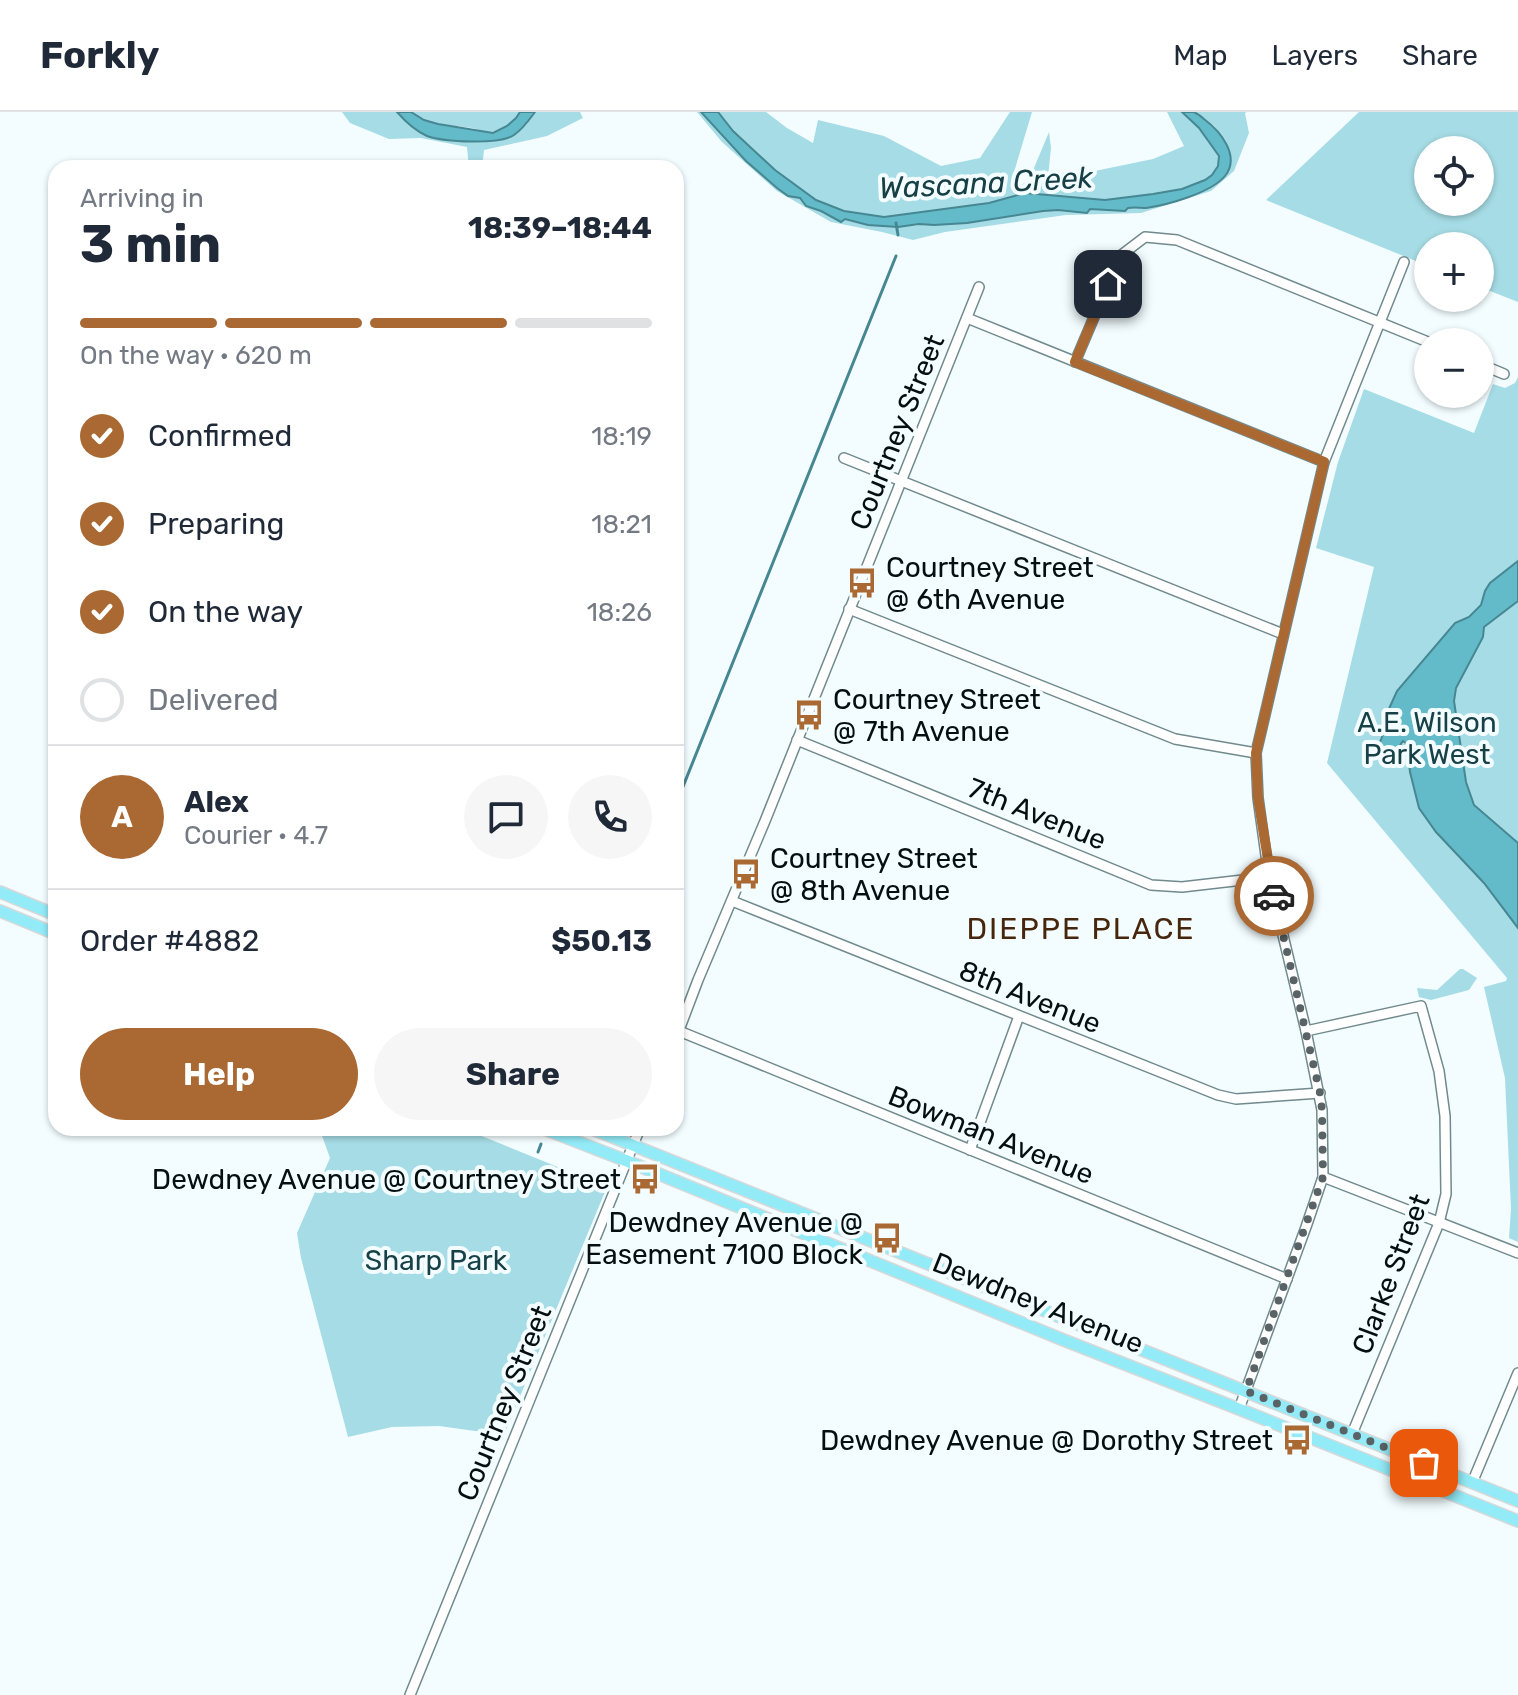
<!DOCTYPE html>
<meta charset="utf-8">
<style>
:root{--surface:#fff;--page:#f6f6f7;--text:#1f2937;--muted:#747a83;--line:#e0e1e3;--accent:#aa6933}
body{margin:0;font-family:Rubik,sans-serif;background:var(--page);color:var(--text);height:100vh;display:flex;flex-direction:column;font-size:30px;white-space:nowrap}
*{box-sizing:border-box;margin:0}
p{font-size:26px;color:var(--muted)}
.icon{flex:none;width:44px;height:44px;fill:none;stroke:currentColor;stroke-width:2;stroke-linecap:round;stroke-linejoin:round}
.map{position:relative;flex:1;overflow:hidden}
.panel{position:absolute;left:48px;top:48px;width:636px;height:976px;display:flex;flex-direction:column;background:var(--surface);border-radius:24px;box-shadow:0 2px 6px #0004}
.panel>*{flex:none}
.fabs{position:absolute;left:1414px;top:24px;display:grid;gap:16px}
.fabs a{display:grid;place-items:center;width:80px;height:80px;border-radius:50%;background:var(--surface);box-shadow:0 2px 6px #0004;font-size:40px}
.pin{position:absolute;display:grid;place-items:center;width:68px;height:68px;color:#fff;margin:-34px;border-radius:16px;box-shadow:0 4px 12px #0006}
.courier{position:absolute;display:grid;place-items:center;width:80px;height:80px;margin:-40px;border:6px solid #aa6933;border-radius:50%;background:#fff;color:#222;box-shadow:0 2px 10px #0007}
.head em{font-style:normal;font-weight:700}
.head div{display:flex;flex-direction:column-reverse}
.head{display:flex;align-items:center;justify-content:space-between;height:136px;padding:0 32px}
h1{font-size:52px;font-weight:700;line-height:60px}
.bar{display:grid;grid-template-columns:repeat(4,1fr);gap:12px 8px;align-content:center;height:96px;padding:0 32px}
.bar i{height:10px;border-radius:6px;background:var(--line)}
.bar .on{background:var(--accent)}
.bar p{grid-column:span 4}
.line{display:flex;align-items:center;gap:20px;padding:0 32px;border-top:2px solid var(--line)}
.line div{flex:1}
.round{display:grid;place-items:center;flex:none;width:84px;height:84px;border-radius:42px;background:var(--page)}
ol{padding:0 32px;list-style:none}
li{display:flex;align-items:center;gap:24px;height:88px}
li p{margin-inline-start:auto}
li .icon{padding:8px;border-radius:50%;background:var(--accent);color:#fff;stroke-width:4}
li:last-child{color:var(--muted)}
li i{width:44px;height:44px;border:4px solid var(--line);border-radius:50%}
.primary-button{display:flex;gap:16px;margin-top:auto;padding:16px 32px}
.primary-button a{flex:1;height:92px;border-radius:48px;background:var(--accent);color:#fff;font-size:32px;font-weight:700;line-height:92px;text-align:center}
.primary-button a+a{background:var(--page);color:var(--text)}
header{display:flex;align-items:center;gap:48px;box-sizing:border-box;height:112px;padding:0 40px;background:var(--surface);border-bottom:2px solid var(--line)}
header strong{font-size:38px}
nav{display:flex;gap:44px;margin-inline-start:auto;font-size:28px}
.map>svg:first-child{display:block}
.green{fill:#a6dce5;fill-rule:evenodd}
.water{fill:#63bbc9;stroke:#478792;stroke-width:2}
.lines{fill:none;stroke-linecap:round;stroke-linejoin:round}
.stream{stroke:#478792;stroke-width:3}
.minor-casing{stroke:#718a8e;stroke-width:12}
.major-casing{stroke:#d7d9d9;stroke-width:14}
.minor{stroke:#fff;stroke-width:9}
.major{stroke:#92ebf7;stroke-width:11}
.done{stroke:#596264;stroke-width:8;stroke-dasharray:0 14.4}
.route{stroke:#aa6933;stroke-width:10}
.labels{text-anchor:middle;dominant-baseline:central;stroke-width:8;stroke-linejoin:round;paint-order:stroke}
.street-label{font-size:28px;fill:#060f10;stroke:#f3fdff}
.poi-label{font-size:28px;fill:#060f10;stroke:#f3fdff;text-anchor:start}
.park-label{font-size:28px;fill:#174147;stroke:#f3fdff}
.water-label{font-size:30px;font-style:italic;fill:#174046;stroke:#f3fdff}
.neighbourhood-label{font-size:30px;letter-spacing:2px;fill:#46270d;stroke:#f3fdff}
</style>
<header>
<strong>Forkly</strong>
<nav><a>Map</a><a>Layers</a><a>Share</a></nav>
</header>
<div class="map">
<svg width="1518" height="1583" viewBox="0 0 1518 1583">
<rect width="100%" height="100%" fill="#f3fdff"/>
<!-- green -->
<g class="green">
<path d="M342,0H397L426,24L480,30L526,13L535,0H580L583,6L547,24L484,38L482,56H469L467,35L421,26L389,27L350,11Z"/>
<path d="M411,0H520C514,9 506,16 496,19C487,22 480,18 472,16C451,13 428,14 411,0Z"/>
<path d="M697,0H701L746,49L788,83L800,86L806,94L821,99L824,102C848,108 870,113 894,114C908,115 920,112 934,113L1043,99L1058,98L1087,101L1090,97L1139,95L1142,97C1166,91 1190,85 1213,74L1229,37L1214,14L1196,0H1247L1245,1L1249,21L1234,59L1211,79L1141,101L1066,103L945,120L913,128L882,120L831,110L777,79L722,30Z"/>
<path d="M718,0H766L787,16L813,31L818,8L884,24L941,54L980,46L1010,0H1032L1011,70L1018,75L1029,68L1049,20L1051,36L1048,65L1085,61L1153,47L1184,34L1167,0H1182L1199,16L1219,44L1218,54L1212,63L1205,68L1182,77L1153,82L1105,88L1025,81L989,91L884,105L844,99L816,88L775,58L733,19Z"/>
<path d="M1359,0H1518V190L1480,175V134H1428V154L1266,88ZM1428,38H1480V90H1428Z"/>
<path d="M1518,265V1130L1509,1126L1511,1097L1505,966L1484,875L1506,869L1507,866L1327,651L1374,455L1316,436L1338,350L1364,277L1474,321L1493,272L1505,276L1515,271Z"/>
<path d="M1460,857H1463L1477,866L1469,878L1431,888L1419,885L1417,876L1437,878Z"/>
<path d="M322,1016H462L607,1075L504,1323L439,1314L392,1315L348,1325L301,1146L297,1121L330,1046L321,1021Z"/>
</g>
<!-- water -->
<g class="water">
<path d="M397,0H411L424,8L438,12L493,21L507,14L516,6L520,0H535C529,8 523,17 514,23C499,33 444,30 427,24C416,19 404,8 397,0Z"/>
<path d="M701,0H718L733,19L775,58L816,88L844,99L884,105L989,91L1025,81L1105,88L1153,82L1182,77L1205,68L1212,63L1218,54L1219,44L1199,16L1182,0C1186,0 1190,0 1194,0C1196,1 1202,5 1204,7C1220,19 1241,44 1225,64C1211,81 1167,93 1146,96C1140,96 1134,95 1128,96L1125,99L1090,97L1087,101L1058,98L1043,99L967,111L934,113L919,112L898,115L868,113L845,107L841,110L821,99L806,94L800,86L788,84L777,76L746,49Z"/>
<path d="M1518,449V489L1484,515L1483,525L1456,576L1454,589L1466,670L1474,693L1518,731V816L1484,771L1436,720L1419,696L1410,660L1407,632L1403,629C1396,636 1398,647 1391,653L1385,649L1379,633L1385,617L1387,601L1397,579L1455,511L1469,505L1481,493L1485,479L1490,471Z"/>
</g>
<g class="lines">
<!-- stream -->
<g class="stream">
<path d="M896,111L898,123"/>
<path d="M676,692L896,144"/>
<path d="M538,1040L541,1032"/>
</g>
<!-- minor casing -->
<g class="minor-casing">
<g id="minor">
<path d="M967,206L1324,350"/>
<path d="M1075,250L1120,144L1145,125L1177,128L1428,230"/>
<path d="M1480,252L1504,262"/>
<path d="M844,346L1283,522"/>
<path d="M849,497L1175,627L1256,641"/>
<path d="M797,628L1151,773L1182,775L1269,765"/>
<path d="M732,789L1218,983L1236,987L1320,981"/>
<path d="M679,919L1287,1167"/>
<path d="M1306,919L1421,894L1439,959L1445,1004L1446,1082L1439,1111L1352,1322"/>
<path d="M676,926L698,868L765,709L979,175"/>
<path d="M970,1038L1019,904"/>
<path d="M1323,1065L1518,1141"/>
<path d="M1239,1297L1306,1115L1323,1065L1322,998L1306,919L1269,765L1258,686L1256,641L1324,350L1404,150"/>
<path d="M1472,1371L1518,1261"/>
<path d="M410,1583L640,1016"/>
</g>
</g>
<!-- major casing -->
<g class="major-casing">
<g id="major">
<path d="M0,780L56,803"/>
<path d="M0,799L56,822"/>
<path d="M542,1016L627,1049L1061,1227L1239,1297L1518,1409"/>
<path d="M590,1016L1518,1389"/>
</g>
</g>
<!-- minor -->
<use href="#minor" class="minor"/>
<!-- major -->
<use href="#major" class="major"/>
</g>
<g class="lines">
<!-- done -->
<path class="done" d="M1274,784L1320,981L1322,998L1323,1065L1246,1279L1424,1351"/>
<!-- route -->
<path class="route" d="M1108,172L1075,250L1324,350L1256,641L1258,686L1274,784"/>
</g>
<!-- icons -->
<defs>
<g id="bus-bare" transform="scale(2.4)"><path d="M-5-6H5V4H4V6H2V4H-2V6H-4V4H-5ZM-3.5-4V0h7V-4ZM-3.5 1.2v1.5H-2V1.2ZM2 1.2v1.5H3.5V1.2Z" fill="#aa6933" stroke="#f3fdff" stroke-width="2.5" paint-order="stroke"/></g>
</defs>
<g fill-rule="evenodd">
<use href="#bus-bare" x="862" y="471"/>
<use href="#bus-bare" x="809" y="603"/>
<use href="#bus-bare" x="746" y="762"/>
<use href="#bus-bare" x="645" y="1067"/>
<use href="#bus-bare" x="887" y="1126"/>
<use href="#bus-bare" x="1297" y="1328"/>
</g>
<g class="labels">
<!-- street labels -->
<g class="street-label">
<text transform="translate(897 320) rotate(-68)">Courtney Street</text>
<text transform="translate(1037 702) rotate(22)">7th Avenue</text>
<text transform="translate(1030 885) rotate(22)">8th Avenue</text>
<text transform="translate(991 1023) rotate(22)">Bowman Avenue</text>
<text transform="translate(1391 1162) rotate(-69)">Clarke Street</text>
<text transform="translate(1038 1191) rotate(22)">Dewdney Avenue</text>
<text transform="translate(504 1291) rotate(-68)">Courtney Street</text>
</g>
<!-- poi labels -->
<g class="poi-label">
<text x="886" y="455">Courtney Street<tspan x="886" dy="32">@ 6th Avenue</tspan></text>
<text x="833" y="587">Courtney Street<tspan x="833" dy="32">@ 7th Avenue</tspan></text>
<text x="770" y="746">Courtney Street<tspan x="770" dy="32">@ 8th Avenue</tspan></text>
<text x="621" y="1067" text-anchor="end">Dewdney Avenue @ Courtney Street</text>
<text x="863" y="1110" text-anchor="end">Dewdney Avenue @<tspan x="863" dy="32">Easement 7100 Block</tspan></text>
<text x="1273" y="1328" text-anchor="end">Dewdney Avenue @ Dorothy Street</text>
</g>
<!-- park labels -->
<g class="park-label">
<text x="1427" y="610">A.E. Wilson<tspan x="1427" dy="32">Park West</tspan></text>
<text x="436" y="1148">Sharp Park</text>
</g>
<!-- water labels -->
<g class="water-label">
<text transform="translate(986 71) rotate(-3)">Wascana Creek</text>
</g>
<!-- neighbourhood labels -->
<g class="neighbourhood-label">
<text x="1081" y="817">DIEPPE PLACE</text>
</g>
</g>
</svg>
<div class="fabs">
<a><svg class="icon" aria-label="locate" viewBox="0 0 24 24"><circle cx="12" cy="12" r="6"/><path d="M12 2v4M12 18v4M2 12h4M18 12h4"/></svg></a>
<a>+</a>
<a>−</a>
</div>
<div class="pin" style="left:1424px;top:1351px;background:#ea580c"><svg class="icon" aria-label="bag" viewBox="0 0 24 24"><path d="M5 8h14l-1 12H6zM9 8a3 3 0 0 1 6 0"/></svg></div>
<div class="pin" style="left:1108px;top:172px;background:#1f2937"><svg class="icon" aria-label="home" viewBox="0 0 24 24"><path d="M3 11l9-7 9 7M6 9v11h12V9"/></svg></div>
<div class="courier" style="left:1274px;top:784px"><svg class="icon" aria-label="car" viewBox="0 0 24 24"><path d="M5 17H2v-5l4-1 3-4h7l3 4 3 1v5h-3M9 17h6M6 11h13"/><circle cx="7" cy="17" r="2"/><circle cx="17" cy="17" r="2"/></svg></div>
<section class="panel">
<div class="head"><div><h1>3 min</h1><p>Arriving in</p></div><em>18:39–18:44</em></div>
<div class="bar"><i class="on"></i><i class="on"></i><i class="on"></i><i></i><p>On the way · 620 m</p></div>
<ol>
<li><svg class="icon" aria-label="check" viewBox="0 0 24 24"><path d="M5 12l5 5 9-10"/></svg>Confirmed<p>18:19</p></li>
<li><svg class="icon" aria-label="check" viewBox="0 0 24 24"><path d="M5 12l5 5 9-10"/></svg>Preparing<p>18:21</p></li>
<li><svg class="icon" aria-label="check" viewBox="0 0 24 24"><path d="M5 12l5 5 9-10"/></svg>On the way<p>18:26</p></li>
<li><i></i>Delivered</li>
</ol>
<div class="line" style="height:144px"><b class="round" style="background:var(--accent);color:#fff">A</b><div><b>Alex</b><p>Courier · 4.7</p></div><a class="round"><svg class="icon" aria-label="chat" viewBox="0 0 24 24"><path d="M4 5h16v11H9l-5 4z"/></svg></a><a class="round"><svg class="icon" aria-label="phone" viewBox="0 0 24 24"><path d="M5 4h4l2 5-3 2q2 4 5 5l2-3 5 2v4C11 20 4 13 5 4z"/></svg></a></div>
<div class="line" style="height:104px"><div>Order #4882</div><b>$50.13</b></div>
<div class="primary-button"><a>Help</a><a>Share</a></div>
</section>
</div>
